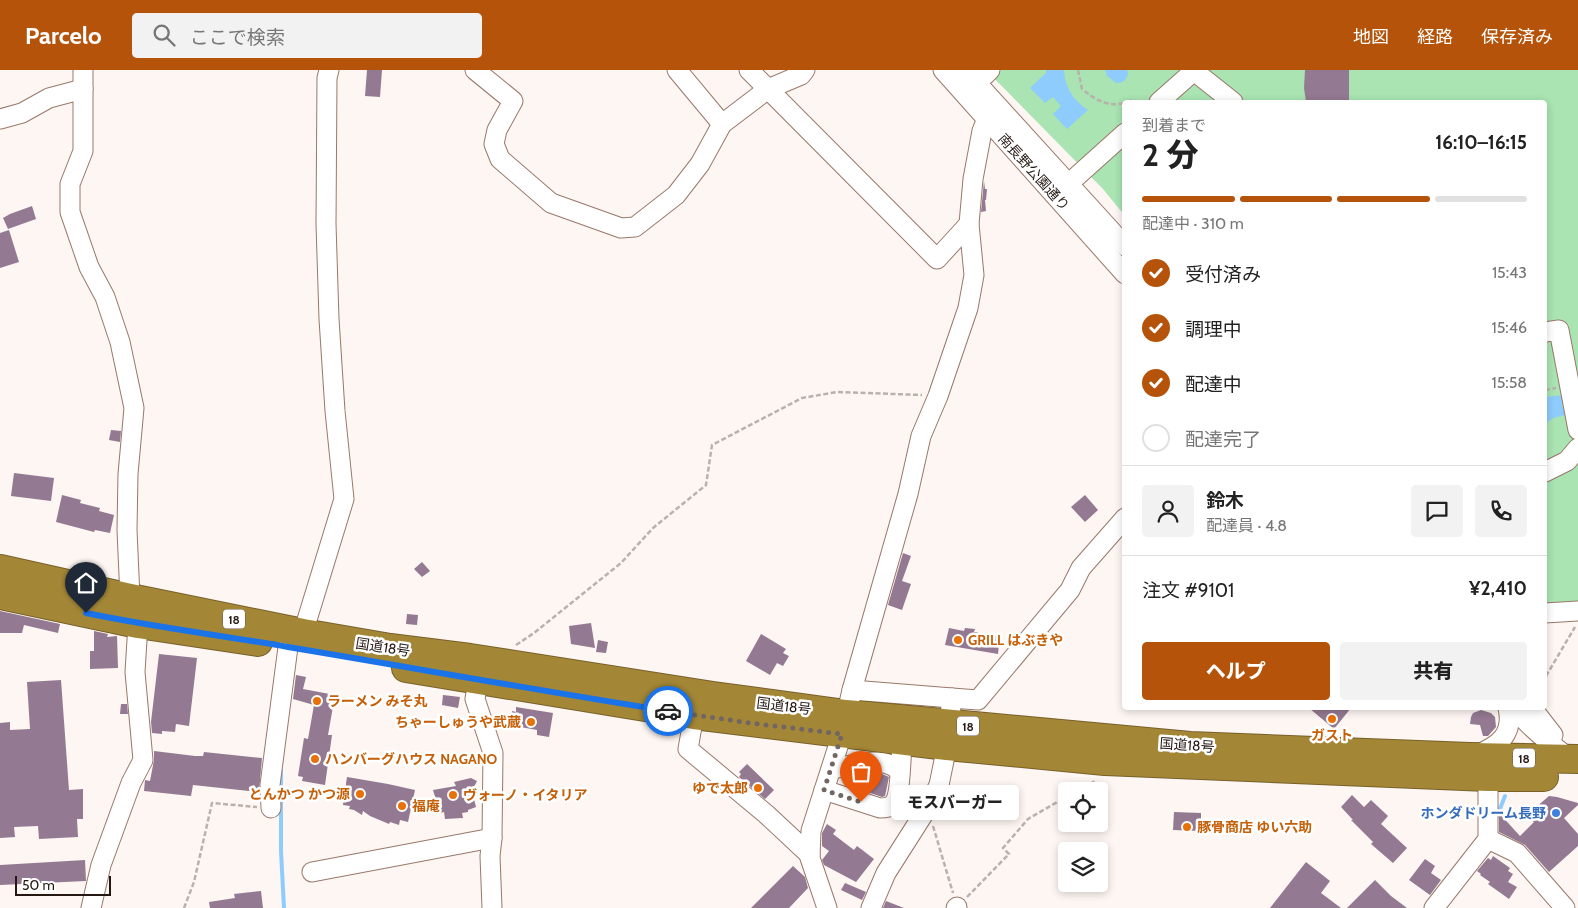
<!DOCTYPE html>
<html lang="ja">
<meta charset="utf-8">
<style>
:root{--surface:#fff;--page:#f2f2f2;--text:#222;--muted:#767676;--line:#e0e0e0;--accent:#b45309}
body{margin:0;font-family:Cabin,"Noto Sans JP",sans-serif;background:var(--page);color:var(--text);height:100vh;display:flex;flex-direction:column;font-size:19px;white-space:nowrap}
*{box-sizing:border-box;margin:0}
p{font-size:16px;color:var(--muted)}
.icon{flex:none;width:28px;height:28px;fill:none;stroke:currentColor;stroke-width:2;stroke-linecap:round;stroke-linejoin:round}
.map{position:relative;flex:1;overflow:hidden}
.side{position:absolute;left:1122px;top:30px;width:425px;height:610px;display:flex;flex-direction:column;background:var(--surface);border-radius:5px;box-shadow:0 2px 8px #0003}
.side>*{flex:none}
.tools{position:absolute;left:1058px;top:712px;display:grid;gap:10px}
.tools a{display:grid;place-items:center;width:50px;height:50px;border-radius:5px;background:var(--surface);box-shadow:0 2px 8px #0003;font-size:25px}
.scale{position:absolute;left:15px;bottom:12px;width:96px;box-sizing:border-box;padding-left:5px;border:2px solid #251813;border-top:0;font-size:14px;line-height:18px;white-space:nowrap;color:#251813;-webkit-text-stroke:4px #fff;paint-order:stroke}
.pin{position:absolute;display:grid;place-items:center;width:42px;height:42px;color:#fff;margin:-51px -21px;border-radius:50% 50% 50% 0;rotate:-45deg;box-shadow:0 0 5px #0007}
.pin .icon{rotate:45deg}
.courier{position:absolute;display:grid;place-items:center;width:50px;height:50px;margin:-25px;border:4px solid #1a73e8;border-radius:50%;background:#fff;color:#222;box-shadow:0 1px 6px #0007}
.bubble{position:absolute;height:35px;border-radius:5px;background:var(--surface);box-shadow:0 2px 8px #0003;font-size:16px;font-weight:800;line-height:35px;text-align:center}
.head em{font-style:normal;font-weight:800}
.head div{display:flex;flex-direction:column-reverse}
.head{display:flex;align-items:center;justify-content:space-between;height:85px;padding:0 20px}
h1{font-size:32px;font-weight:800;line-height:38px}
.bar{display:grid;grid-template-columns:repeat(4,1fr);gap:8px 5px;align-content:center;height:60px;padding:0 20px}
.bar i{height:6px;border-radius:4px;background:var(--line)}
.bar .selected{background:var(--accent)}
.bar p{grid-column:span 4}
.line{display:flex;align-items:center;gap:12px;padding:0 20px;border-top:1px solid var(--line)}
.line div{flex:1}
.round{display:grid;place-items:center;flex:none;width:52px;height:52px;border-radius:5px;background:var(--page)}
ol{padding:0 20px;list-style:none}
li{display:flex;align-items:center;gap:15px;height:55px}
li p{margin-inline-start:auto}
li .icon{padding:5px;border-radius:50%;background:var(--accent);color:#fff;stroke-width:4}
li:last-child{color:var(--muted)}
li i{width:28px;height:28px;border:2px solid var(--line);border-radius:50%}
.primary-button{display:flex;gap:10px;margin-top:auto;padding:10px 20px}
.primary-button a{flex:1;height:58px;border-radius:5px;background:var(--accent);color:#fff;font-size:20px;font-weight:800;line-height:58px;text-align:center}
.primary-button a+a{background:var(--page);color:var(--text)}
header{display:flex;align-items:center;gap:30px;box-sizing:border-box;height:70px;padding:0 25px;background:var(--accent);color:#fff}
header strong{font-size:24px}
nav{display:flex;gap:28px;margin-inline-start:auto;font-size:18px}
.search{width:350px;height:45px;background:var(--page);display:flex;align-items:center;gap:12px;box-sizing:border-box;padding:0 18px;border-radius:5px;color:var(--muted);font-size:19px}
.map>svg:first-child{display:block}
.green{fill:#a9e4b2}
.water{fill:#8dccfd}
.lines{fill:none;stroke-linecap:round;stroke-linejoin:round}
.stream{stroke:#8dccfd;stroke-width:4}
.building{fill:#937991}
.minor-casing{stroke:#99786a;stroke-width:21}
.highway-casing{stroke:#78602a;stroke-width:30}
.path{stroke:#b9b1ac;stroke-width:2.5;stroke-dasharray:5 2.5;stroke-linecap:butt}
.minor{stroke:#fff;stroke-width:19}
.highway{stroke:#a48736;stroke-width:28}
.done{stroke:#716661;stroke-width:5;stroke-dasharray:0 9}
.route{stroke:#1a73e8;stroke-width:6}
.food-dot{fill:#e8710a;stroke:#fff;stroke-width:2}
.shop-dot{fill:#3f7fe0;stroke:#fff;stroke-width:2}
.labels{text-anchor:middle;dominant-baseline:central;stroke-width:5;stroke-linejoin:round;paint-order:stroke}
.shield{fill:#fff;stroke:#665d5a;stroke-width:1}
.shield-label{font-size:12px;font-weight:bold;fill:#251813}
.street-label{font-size:14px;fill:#251813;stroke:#fff}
.food-label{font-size:14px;font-weight:bold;fill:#c56008;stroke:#fff;text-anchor:start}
.shop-label{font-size:14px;font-weight:bold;fill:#366cbe;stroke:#fff;text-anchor:end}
</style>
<header>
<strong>Parcelo</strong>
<div class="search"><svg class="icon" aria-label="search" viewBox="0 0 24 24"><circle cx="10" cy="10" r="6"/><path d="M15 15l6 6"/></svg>ここで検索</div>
<nav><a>地図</a><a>経路</a><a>保存済み</a></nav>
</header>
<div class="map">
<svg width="1578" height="838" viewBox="0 0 1578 838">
<rect width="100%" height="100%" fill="#fdf6f2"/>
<!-- green -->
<path class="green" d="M986,0H1578V533L1545,535V32H1125V146L1103,119Z"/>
<!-- water -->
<g class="water">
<path d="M1046,0H1064C1065,18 1073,30 1088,40L1067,59L1053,44L1061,36L1053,27L1045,33L1030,18L1046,3Z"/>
<path d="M1105,0H1127L1128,3C1127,10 1123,13 1116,13L1107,6Z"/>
<path d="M1563,325L1562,336L1566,345L1553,348L1545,354V327Z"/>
</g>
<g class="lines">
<!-- stream -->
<g class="stream">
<path d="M281,700V781L284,838"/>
<path d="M1496,749L1505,726"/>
</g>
</g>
<!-- building -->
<g class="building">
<path d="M367,0H382L380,27L365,26Z"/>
<path d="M1305,0H1349V32H1306L1304,18Z"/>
<path d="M984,111L985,119H987L986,130H985L986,141L981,142Z"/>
<path d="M32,136L36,149L8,159L3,148L10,144Z"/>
<path d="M9,160L19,192L0,198V163Z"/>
<path d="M111,360L121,361L120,372L109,370Z"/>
<path d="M14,403L54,408L51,431L11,426Z"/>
<path d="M62,425L81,430L80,433L100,438L99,441L114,445L110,463L95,460L94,462L56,452Z"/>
<path d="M1085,425L1098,440L1085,452L1071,437Z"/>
<path d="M903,483L911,486L902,511L911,514L902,540L888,535Z"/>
<path d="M422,492L430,501L422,507L414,499Z"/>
<path d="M0,541L60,554L58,563L24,555L22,563H0Z"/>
<path d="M407,544L418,545L417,555L406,554Z"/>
<path d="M591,553L595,578L571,574L569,556Z"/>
<path d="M949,558L964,561L965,558L975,559L974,562L998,566L997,573L999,574L998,584L945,575Z"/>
<path d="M94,561L108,564L107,567L117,566L118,598L90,599V581H94Z"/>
<path d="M761,564L786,579L783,583L789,586L783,596L777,593L770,605L746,591Z"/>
<path d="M598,570L608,572L606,583L596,582Z"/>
<path d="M159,584L197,588L189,656L176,654L175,662L162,661V664L152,663L151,652Z"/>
<path d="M296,605L306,607L303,619L335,625L328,665H332L325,715L302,711L303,707L298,706L304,668L308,669L314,635L293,629Z"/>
<path d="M61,610L69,720L83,719V749H77L78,767L39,769L38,756L14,757L15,767L0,768V653L10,652V660L30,659L27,612Z"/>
<path d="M443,625L460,627L458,638L442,635Z"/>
<path d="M121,634H127L128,644H120Z"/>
<path d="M516,637L553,643L549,667L537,665V660L515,656V655L510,654L512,641L516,642Z"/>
<path d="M1309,638H1351L1334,659Z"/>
<path d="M1481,640L1491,643L1495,647L1496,657L1488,666H1483L1480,655L1470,654L1471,647L1473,643Z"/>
<path d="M154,681L195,686H203L204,682L262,688L259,722L193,715L191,726L144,721L145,710L150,711L154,690Z"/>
<path d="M747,694L774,720L765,729L739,707L741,704L739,702Z"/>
<path d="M875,703L882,704L889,707L885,726L882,727L856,718L859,711L862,712L865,704Z"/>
<path d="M347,707L388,714L415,720L408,752L400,750L399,755L390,752L389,754L370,746L363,741L362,745L354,740L349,739L350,736L343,735Z"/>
<path d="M471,708L477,711L472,721L476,737L468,740V742L462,743L463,748L445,749L444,742L440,743L433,720L456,716L454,712Z"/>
<path d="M1352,725L1364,737L1371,730L1388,746L1381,754L1407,778L1393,793L1371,774L1373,772L1351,750H1353L1341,737Z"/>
<path d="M1549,726L1557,727L1578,733V735L1564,748L1578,764V776L1549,802L1525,775L1499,762V743L1520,766L1534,752L1531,750L1539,742L1535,738Z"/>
<path d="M1174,742L1201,743V761L1173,760Z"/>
<path d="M827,754L836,760L833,764L854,780L857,776L874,789L856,812L824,795L822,790L829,781L822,776V763Z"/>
<path d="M1493,786L1510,798L1508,801L1513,804L1508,812L1517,817L1509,829L1488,814L1490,812L1480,805L1481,804L1477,801L1488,788L1491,790Z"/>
<path d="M1425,789L1435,796L1431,803L1441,810L1430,825L1409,810Z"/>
<path d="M85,790L86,811L0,815V795Z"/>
<path d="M1306,792L1330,811L1321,823L1341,838H1270Z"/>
<path d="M793,796L805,807L808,818L789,838H751Z"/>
<path d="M1375,810L1391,826L1407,838H1347Z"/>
<path d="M845,813L866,822L862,830L841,820Z"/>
<path d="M261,821L263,838H210L209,832L235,828L234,824Z"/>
<path d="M886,831L904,838H883Z"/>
</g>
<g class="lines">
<!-- minor casing -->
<g class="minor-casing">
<g id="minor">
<path d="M83,0V81L70,114V142L89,197L105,227L120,272L134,338L128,404L127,460L130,528"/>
<path d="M475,0L513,31L497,60L494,74L500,89L551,133L621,158L635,157L676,125L700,94L722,54L768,19L801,5L805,0"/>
<path d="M677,0L722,54"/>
<path d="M749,0L937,189L969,154"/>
<path d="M943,0L1125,204"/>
<path d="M965,0L1125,176"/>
<path d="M985,5L990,0"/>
<path d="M1159,32L1194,1L1233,32"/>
<path d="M0,49L22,43L49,28L83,19"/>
<path d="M1076,107L1125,63"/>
<path d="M1545,262L1559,260L1578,360"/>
<path d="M1545,402L1567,391L1578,378"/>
<path d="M1545,543L1578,541"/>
<path d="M303,563L344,429L335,341L329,249L326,154L327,8L329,0"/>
<path d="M852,620L952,628"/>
<path d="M1513,638C1530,657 1549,673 1570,689"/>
<path d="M1532,638L1553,665"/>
<path d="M694,645L688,679L766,744L810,785"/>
<path d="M949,654L952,628L978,630L1070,520L1081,498L1125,448"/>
<path d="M1476,685C1499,676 1514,664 1508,638"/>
<path d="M831,699C851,696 883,684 899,701"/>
<path d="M824,720L880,738C885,738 890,738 894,733C901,724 901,684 902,671"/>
<path d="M271,738L270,715L288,577"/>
<path d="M1488,769L1517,783L1565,838"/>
<path d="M312,802L492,768L493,683L475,629L478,610"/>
<path d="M91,838L101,795L131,713L143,690L135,602L138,554"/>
<path d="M492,838L490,786L492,768"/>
<path d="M827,838L810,788L811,761L842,664L852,620L908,424L921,366L938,326L968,238L974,205L969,154L973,109L982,61L987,49"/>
<path d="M871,838L886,803L928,737L939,715L947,676"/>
<path d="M956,838L957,837"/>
<path d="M1434,838L1488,769V707"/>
</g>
</g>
<!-- highway casing -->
<g class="highway-casing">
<g id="highway">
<path d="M0,499L130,528L303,563L390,578L470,588L713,626L846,644L1190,676L1470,687L1578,689"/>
<path d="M0,525L138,554L258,572"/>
<path d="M406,598L694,645L947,676L1105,691L1488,707H1544"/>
</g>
</g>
<!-- path -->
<g class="path">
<path d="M1078,0L1082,19C1096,30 1107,37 1125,33"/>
<path d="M1127,32L1134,29"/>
<path d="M1545,320L1556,318"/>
<path d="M516,575L534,563L621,493L653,458L706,415L712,375L802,328L837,322L922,325"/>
<path d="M1546,606L1575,557"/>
<path d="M1077,721L1095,711"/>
<path d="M933,756L953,823"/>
<path d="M967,827L1009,784L1003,778L1028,749L1066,727"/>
<path d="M184,838L194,812L212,733L257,737"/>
</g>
<!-- minor -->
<use href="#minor" class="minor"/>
<!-- highway -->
<use href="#highway" class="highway"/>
</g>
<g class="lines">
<!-- done -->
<path class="done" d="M668,641L750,653L842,664L824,720L861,732"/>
<!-- route -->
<path class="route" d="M86,543C153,557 220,565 288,577C414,598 541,621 668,641"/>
</g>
<!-- markers -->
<g class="food-dot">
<circle cx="958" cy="570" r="5"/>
<circle cx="317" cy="631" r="5"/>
<circle cx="1332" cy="649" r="5"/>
<circle cx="531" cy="652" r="5"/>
<circle cx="315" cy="689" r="5"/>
<circle cx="758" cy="718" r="5"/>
<circle cx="360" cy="724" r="5"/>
<circle cx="453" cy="725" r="5"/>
<circle cx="402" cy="736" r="5"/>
<circle cx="1187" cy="757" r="5"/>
</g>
<circle class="shop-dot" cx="1556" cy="743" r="5"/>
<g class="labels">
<!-- shield labels -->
<g class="shield">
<rect x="223" y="539.5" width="22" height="19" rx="4"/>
<rect x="957" y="646.5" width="22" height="19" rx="4"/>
<rect x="1513" y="678.5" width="22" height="19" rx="4"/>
</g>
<g class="shield-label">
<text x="234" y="549">18</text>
<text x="968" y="656">18</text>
<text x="1524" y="688">18</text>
</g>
<!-- street labels -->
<g class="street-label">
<text transform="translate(1034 102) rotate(48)">南長野公園通り</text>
<text transform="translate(383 577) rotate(9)">国道18号</text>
<text transform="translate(784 636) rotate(7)">国道18号</text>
<text transform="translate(1187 675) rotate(4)">国道18号</text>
</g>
<!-- food labels -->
<g class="food-label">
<text x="968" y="570">GRILL はぶきや</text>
<text x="327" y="631">ラーメン みそ丸</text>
<text x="521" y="652" text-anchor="end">ちゃーしゅうや武蔵</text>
<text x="1332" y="665" text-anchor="middle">ガスト</text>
<text x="325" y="689">ハンバーグハウス NAGANO</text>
<text x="748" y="718" text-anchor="end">ゆで太郎</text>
<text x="350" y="724" text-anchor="end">とんかつ かつ源</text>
<text x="463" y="725">ヴォーノ・イタリア</text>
<text x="412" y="736">福庵</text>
<text x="1197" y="757">豚骨商店 ゆい六助</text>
</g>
<!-- shop labels -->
<g class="shop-label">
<text x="1546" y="743">ホンダドリーム長野</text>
</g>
</g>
</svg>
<div class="tools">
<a><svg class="icon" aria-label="locate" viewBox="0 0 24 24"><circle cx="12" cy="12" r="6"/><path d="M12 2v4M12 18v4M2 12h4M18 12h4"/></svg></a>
<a><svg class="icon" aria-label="layers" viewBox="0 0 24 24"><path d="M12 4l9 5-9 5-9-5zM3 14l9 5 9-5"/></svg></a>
</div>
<div class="scale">50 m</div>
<div class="pin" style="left:861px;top:732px;background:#ea580c"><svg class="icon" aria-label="bag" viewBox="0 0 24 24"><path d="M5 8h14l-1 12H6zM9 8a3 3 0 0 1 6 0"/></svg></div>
<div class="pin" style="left:86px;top:543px;background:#1f2937"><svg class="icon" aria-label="home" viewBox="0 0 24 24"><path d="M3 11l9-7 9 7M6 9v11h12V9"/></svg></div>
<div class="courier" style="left:668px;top:641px"><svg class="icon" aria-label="car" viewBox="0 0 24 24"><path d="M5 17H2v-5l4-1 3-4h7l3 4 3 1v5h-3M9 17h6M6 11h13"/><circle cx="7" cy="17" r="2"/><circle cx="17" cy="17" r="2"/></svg></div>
<div class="bubble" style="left:891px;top:715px;width:128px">モスバーガー</div>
<section class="side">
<div class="head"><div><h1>2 分</h1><p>到着まで</p></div><em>16:10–16:15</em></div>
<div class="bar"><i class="selected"></i><i class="selected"></i><i class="selected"></i><i></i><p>配達中 · 310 m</p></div>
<ol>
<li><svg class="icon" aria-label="check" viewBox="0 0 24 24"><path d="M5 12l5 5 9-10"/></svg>受付済み<p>15:43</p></li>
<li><svg class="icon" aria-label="check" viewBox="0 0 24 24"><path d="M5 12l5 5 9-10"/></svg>調理中<p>15:46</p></li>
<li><svg class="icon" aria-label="check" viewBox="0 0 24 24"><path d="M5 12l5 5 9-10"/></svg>配達中<p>15:58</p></li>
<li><i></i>配達完了</li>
</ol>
<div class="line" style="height:90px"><a class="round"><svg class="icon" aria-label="person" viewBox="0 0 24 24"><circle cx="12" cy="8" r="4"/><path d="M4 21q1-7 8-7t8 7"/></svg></a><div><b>鈴木</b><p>配達員 · 4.8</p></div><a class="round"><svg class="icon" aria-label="chat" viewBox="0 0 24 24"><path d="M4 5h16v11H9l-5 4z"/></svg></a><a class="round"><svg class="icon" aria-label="phone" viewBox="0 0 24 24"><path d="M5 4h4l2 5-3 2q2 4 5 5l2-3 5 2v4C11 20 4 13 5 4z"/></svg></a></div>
<div class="line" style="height:65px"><div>注文 #9101</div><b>¥2,410</b></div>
<div class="primary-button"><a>ヘルプ</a><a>共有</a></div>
</section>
</div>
